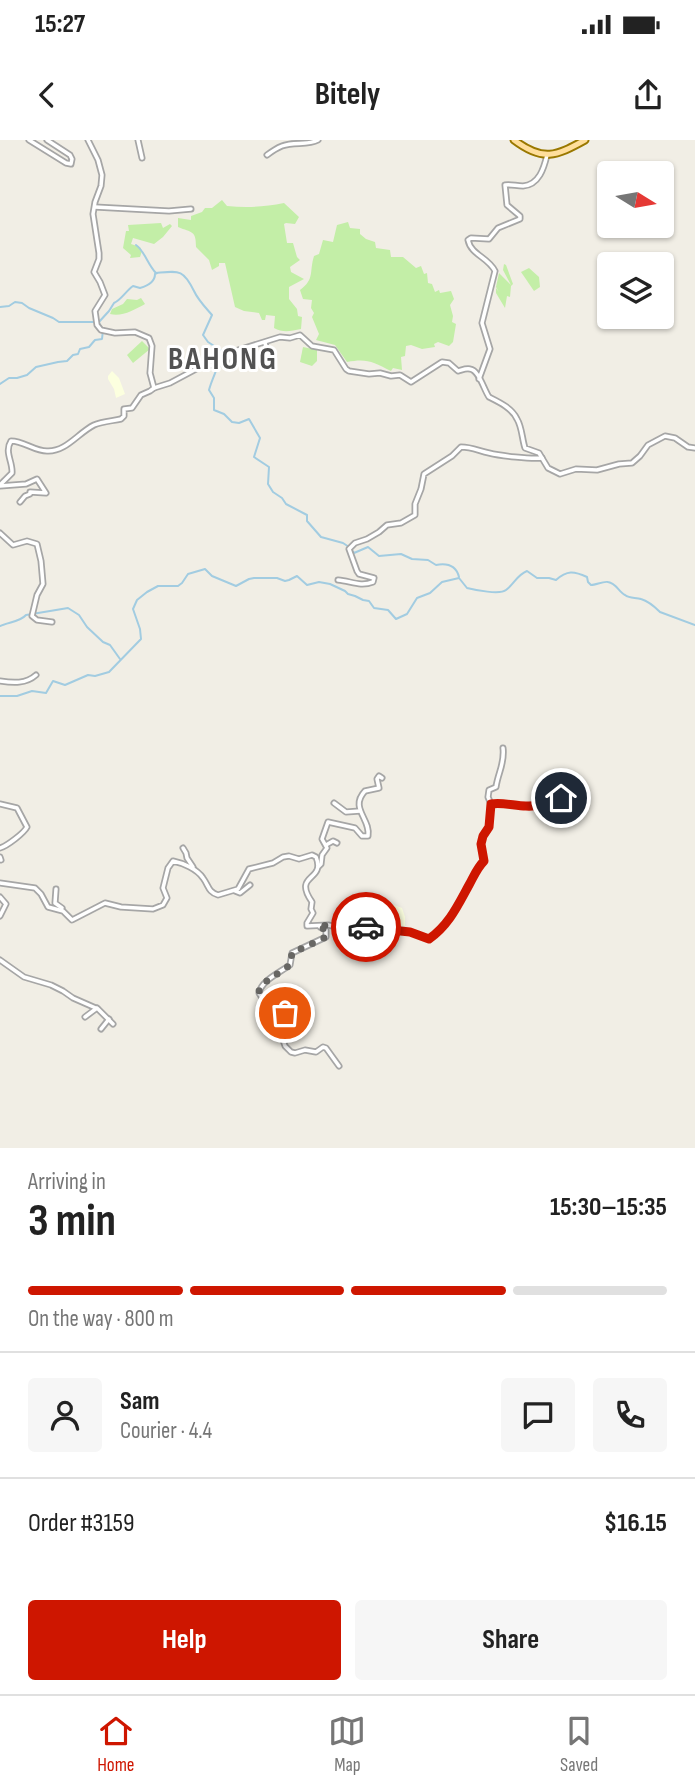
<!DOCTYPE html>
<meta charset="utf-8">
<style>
:root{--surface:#fff;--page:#f6f6f6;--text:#222;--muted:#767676;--line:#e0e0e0;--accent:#ce1600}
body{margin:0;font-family:"Sofia Sans Condensed",sans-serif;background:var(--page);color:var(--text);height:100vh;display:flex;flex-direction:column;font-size:26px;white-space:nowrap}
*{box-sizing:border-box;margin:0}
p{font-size:23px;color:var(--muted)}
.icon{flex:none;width:38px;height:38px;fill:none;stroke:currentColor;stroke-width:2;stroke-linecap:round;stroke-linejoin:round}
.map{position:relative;height:1008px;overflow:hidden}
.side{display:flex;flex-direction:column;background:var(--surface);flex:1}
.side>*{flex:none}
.needle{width:46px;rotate:101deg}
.controls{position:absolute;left:597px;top:21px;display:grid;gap:14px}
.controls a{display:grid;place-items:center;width:77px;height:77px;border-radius:7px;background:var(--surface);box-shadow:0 2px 5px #0004;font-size:35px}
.pin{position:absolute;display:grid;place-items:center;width:60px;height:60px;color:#fff;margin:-30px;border:4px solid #fff;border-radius:50%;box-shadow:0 2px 7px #0007}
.courier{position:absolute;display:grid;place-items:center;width:70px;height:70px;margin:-35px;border:5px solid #ce1600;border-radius:50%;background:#fff;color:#222;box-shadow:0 2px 9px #0007}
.summary em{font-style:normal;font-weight:700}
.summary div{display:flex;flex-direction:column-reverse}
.summary{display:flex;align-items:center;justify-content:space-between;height:119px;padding:0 28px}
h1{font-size:46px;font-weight:700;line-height:52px}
.bar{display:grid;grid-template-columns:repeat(4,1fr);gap:10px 7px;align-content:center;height:84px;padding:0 28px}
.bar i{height:9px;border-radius:5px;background:var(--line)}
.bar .active{background:var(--accent)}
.bar p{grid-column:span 4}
.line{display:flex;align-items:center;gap:18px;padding:0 28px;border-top:2px solid var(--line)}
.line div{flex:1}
.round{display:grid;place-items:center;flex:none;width:74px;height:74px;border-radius:7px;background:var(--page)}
.cta{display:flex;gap:14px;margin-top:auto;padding:14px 28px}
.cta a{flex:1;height:80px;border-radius:7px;background:var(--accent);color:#fff;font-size:28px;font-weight:700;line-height:80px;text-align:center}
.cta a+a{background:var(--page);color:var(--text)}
.status{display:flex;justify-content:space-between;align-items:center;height:49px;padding:0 35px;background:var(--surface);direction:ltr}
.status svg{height:19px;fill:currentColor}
header{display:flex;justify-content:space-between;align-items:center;height:91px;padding:0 28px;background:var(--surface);font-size:32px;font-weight:700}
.menu{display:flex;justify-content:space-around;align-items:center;height:98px;border-top:2px solid var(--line);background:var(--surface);font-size:19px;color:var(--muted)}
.menu a{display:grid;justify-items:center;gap:4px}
.menu .active{color:var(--accent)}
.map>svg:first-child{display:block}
.education{fill:#fcffdf}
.grass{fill:#c3eea7}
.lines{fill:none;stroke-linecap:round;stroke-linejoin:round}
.stream{stroke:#a2cce1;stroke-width:2}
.minor-casing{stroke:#a6a6a6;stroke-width:7}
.major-casing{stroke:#9a7800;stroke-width:9}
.minor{stroke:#fff;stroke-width:3.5}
.major{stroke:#ffde9b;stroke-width:5}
.done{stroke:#686764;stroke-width:7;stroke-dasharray:0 12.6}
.route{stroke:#ce1600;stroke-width:9}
.labels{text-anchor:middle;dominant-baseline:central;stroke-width:6;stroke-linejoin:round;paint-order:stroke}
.district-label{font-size:32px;font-weight:bold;letter-spacing:2px;fill:#525252;stroke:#fff}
</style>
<div class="status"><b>15:27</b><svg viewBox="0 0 49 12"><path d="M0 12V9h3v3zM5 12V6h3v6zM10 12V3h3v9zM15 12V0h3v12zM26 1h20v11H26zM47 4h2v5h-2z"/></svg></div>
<header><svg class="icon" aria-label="back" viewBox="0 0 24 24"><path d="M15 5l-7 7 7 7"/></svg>Bitely<svg class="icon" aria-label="share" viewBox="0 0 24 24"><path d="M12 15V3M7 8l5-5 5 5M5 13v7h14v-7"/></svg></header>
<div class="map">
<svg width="695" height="1008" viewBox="0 0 695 1008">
<rect width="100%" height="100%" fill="#f1eee5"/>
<!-- education -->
<g class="education">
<path d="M112,231L119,238L125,254L116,258L114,249L108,239V236Z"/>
<path d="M394,765L402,768L405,777V786L390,785L387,783L385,776L388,769Z"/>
</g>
<!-- grass -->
<g class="grass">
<path d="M222,60L227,66C247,68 264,67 284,63L299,77L295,84L286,83L284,84L287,103H293L297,117L300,120L290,127L291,132L304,139L289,147V159L297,169L298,176L302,177L301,189C291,191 283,193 274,188L275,176L266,175L265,180H262L259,173L244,171L235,167L225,123H219V126L212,130L209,120L196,107C196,90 192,93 178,87V78L191,80V76L202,72L205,68H212Z"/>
<path d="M348,82L350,88L360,89V94L366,99L375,102L376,108L390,110L391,117H403L416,128L421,126L424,134L427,133L428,143L432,144L435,152L439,150L440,153L451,151L454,159L450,165L453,176L452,182L456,184L453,202L449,206L438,202L434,204L435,207L422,209L411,205L406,206L405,216L401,217L402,230L393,228L391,231C373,222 367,218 347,222L335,205L316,200L319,194L312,177L314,173L311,168L312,160L303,159L300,150C315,139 309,132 314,116L319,114L323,100L333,102L337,85Z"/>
<path d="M161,83L163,88L170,84L172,86L163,97L154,104L133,98L131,104L140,107L142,111L140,117L130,118L131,115L123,108L126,91H129L128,85Z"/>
<path d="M504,124L506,125L513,144L511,146L510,157L507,156L505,168L496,153V148L499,152L496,147L499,133L511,145L503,130Z"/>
<path d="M529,128L539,137L540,147L534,151L521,132Z"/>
<path d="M141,158L145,164C134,170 122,177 110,174L112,169L123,164L127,159L137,160Z"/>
<path d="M142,201L150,209L133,223L127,215Z"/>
<path d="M303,207L317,210V221L312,226L300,222Z"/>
</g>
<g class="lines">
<!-- stream -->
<g class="stream">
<path d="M136,105C144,110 148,125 156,133C179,131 183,129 194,151C198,160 206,168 212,175L203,195L208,202L222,211C221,222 212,238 209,250L214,258V270L224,274L232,282L239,283L249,279L260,298L254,317L269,327L268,344L273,352L282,358L286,364L307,375V381L321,397L343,403L349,407L354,413L368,407L379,416L401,414L412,419L428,420L436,425C447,423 456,425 459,437"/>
<path d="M0,167L9,166L15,162L22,163L29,168L53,178L59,182H96"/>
<path d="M98,183L109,171L114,163C121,160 126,151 133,146L140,148C147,146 155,142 155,134L157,133"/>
<path d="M0,244L9,238H17L27,235L36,227L58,222L67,221L73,215L78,214L80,209L89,207L95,200L102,199L103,190L99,183"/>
<path d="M0,486C9,482 20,482 26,475L68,468L79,475L87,487L103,502L110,505L120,519"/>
<path d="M0,556H17L32,551L46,553L53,541L65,545L88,535L95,536L109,532L141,499L140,489L133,469L137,460L147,452L158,446H178L182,443L188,434L205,429L212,436L236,446L249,439L254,438H277L285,441L289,440L297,436L307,445L319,442L330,444L345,451L348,454L355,456L363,460L369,461L374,468L388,470L396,479L407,474L417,458L430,453L442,442L459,438L467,448C475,450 500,455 506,450C514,444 517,435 527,431L537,438H549L556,440C567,430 574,431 587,437L588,442L591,445C596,445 603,441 608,442C616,443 619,452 625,455C630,459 636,457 641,459C648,461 655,467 660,472L695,485"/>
</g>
<!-- minor casing -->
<g class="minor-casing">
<g id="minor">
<path d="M29,0L66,23L71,24L72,19L70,15L47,0"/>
<path d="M88,0L98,20L102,35L101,46L95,62L93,74L99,113V119L94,132L100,142L105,155L95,171L97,185L101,190L115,193L135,192L149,198L152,206L150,233L154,248"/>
<path d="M138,0L142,18"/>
<path d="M267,15C271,12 277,8 282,6C294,1 307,6 318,0"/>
<path d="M95,67L169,71L191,69"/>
<path d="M265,203L269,218"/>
<path d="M479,239L490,209L482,183L495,131C488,117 471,115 468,100L471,98L489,99L498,88L520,79V76L507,65L505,45C511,44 516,46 523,46C539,45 544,28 547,15"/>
<path d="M0,345L12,333C13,322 4,312 11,301C24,301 34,311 47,311C66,312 78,293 94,285C103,281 113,281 121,279L124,276V269L132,268L141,255L150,251L154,248L170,243L200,227L225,223L231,214L235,211L280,197L290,198L300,195L312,206L334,210L346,229L349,231L369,234L380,233L391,236L400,235L411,242L442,222L449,223L458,231C462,230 466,228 470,229C479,230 484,250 489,257C499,262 512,268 517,279C522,287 522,299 525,308L539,313L548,328L560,334L576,329L597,330L619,324L632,323L640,316L648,305L665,296L675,298L688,307L695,308"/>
<path d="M0,346L26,344L37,339L46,353L30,352V354L25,356L20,362"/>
<path d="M0,393L13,405L27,401L37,404L41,421L43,444L37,455L32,476L37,480L52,482"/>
<path d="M338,440C351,441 360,447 373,442L374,438L359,434L357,431L349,409L355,403L367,399L379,392L387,385L401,383L415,375V364L421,349L424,334L452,316L461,307C472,307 479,311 489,313C501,316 530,319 542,318"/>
<path d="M0,541C13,543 26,544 36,535"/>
<path d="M334,663L346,672L360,671"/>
<path d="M0,664L17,668L27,687C24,693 7,706 0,708"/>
<path d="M491,664L488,657L489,650L496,647C498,633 505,623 503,608"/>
<path d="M326,705L333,701L337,703"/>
<path d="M183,708L186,713L187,718L193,727"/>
<path d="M0,717L1,720"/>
<path d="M319,726L321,724L322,715L327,708L322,699L328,682L355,688L362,696H368C371,679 349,668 365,651L379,648L377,639L379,636L382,638"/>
<path d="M0,743L35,748L41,754L48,767L63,771L72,780L105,763L121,767L153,769L163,765L167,758L163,748L168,728L173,721C183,723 197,729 203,738C209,746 208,752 218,755L238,749L249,729L273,723L283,717L289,716L299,719L312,715L316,717C326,742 292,733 312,762L311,769L313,773L307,783V786L328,785L355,791L378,781L384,783L391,790L410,792L429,799C449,785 458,765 469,745C474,736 477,728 484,721L481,704L483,696L489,686L491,664C502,662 514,665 525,666C544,667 562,658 579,651"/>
<path d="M56,749L55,763L62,768"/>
<path d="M235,751L240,753L250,745"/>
<path d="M0,757L6,764L0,776"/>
<path d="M320,787L326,790V797L292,813L290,825C279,833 261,841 259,853L273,875L277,888L282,897L285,906L291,912L295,913L305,910L316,912L323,907L326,908L339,926"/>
<path d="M0,820L24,837L51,845L63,851L73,858L98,869L113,884"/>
<path d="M85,877L97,868"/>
<path d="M275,883L287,871L295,872"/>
<path d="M101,889L109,879"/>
<path d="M268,891L269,881L274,878"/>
</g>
</g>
<!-- major casing -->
<g class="major-casing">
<path id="major" d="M514,0C543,22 556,16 585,0"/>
</g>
<!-- minor -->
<use href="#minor" class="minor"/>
<!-- major -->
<use href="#major" class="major"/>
</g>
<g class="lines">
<!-- done -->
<path class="done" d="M285,873L275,883C273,871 261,863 259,851L264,843L290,825L292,813L326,797V790L318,786C337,783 348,794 366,787"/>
<!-- route -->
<path class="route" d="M366,787L378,781L384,783L391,790L410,792L429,799C449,785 458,765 469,745C474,736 477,728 484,721L481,704L483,696L489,687L491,664C503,662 515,666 526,666C538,667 550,662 561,658"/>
</g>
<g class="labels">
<!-- district labels -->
<g class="district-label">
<text x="223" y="219">BAHONG</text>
</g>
</g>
</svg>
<div class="controls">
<a><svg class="needle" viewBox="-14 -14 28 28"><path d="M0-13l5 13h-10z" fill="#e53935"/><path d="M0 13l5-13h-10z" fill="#767676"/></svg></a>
<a><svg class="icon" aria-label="layers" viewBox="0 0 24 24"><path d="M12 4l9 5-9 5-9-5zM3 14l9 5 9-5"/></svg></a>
</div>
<div class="pin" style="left:285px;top:873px;background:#ea580c"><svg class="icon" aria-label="bag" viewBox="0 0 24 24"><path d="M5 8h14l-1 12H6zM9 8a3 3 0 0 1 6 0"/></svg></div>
<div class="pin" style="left:561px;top:658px;background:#1f2937"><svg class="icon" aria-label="home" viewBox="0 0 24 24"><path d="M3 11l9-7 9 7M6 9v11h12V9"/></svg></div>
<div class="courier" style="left:366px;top:787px"><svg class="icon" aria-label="car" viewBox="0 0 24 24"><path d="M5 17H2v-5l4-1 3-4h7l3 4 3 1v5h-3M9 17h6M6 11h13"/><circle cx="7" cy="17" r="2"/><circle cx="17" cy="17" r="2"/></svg></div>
</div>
<section class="side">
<div class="summary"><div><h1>3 min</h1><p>Arriving in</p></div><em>15:30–15:35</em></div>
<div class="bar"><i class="active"></i><i class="active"></i><i class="active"></i><i></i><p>On the way · 800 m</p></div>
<div class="line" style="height:126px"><a class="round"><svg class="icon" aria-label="person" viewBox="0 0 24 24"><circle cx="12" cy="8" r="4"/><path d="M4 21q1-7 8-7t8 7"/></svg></a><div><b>Sam</b><p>Courier · 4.4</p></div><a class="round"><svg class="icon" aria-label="chat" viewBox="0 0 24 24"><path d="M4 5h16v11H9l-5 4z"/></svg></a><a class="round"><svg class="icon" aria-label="phone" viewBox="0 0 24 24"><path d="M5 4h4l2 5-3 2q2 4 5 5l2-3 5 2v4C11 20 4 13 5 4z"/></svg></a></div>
<div class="line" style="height:91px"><div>Order #3159</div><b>$16.15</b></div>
<div class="cta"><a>Help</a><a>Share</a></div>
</section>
<nav class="menu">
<a class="active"><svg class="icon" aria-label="home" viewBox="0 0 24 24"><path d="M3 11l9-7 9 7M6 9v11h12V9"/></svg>Home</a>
<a><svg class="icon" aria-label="map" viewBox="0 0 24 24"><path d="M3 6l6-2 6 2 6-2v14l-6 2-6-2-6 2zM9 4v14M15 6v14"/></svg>Map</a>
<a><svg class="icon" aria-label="saved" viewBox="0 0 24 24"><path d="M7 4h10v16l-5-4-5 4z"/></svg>Saved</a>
</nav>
